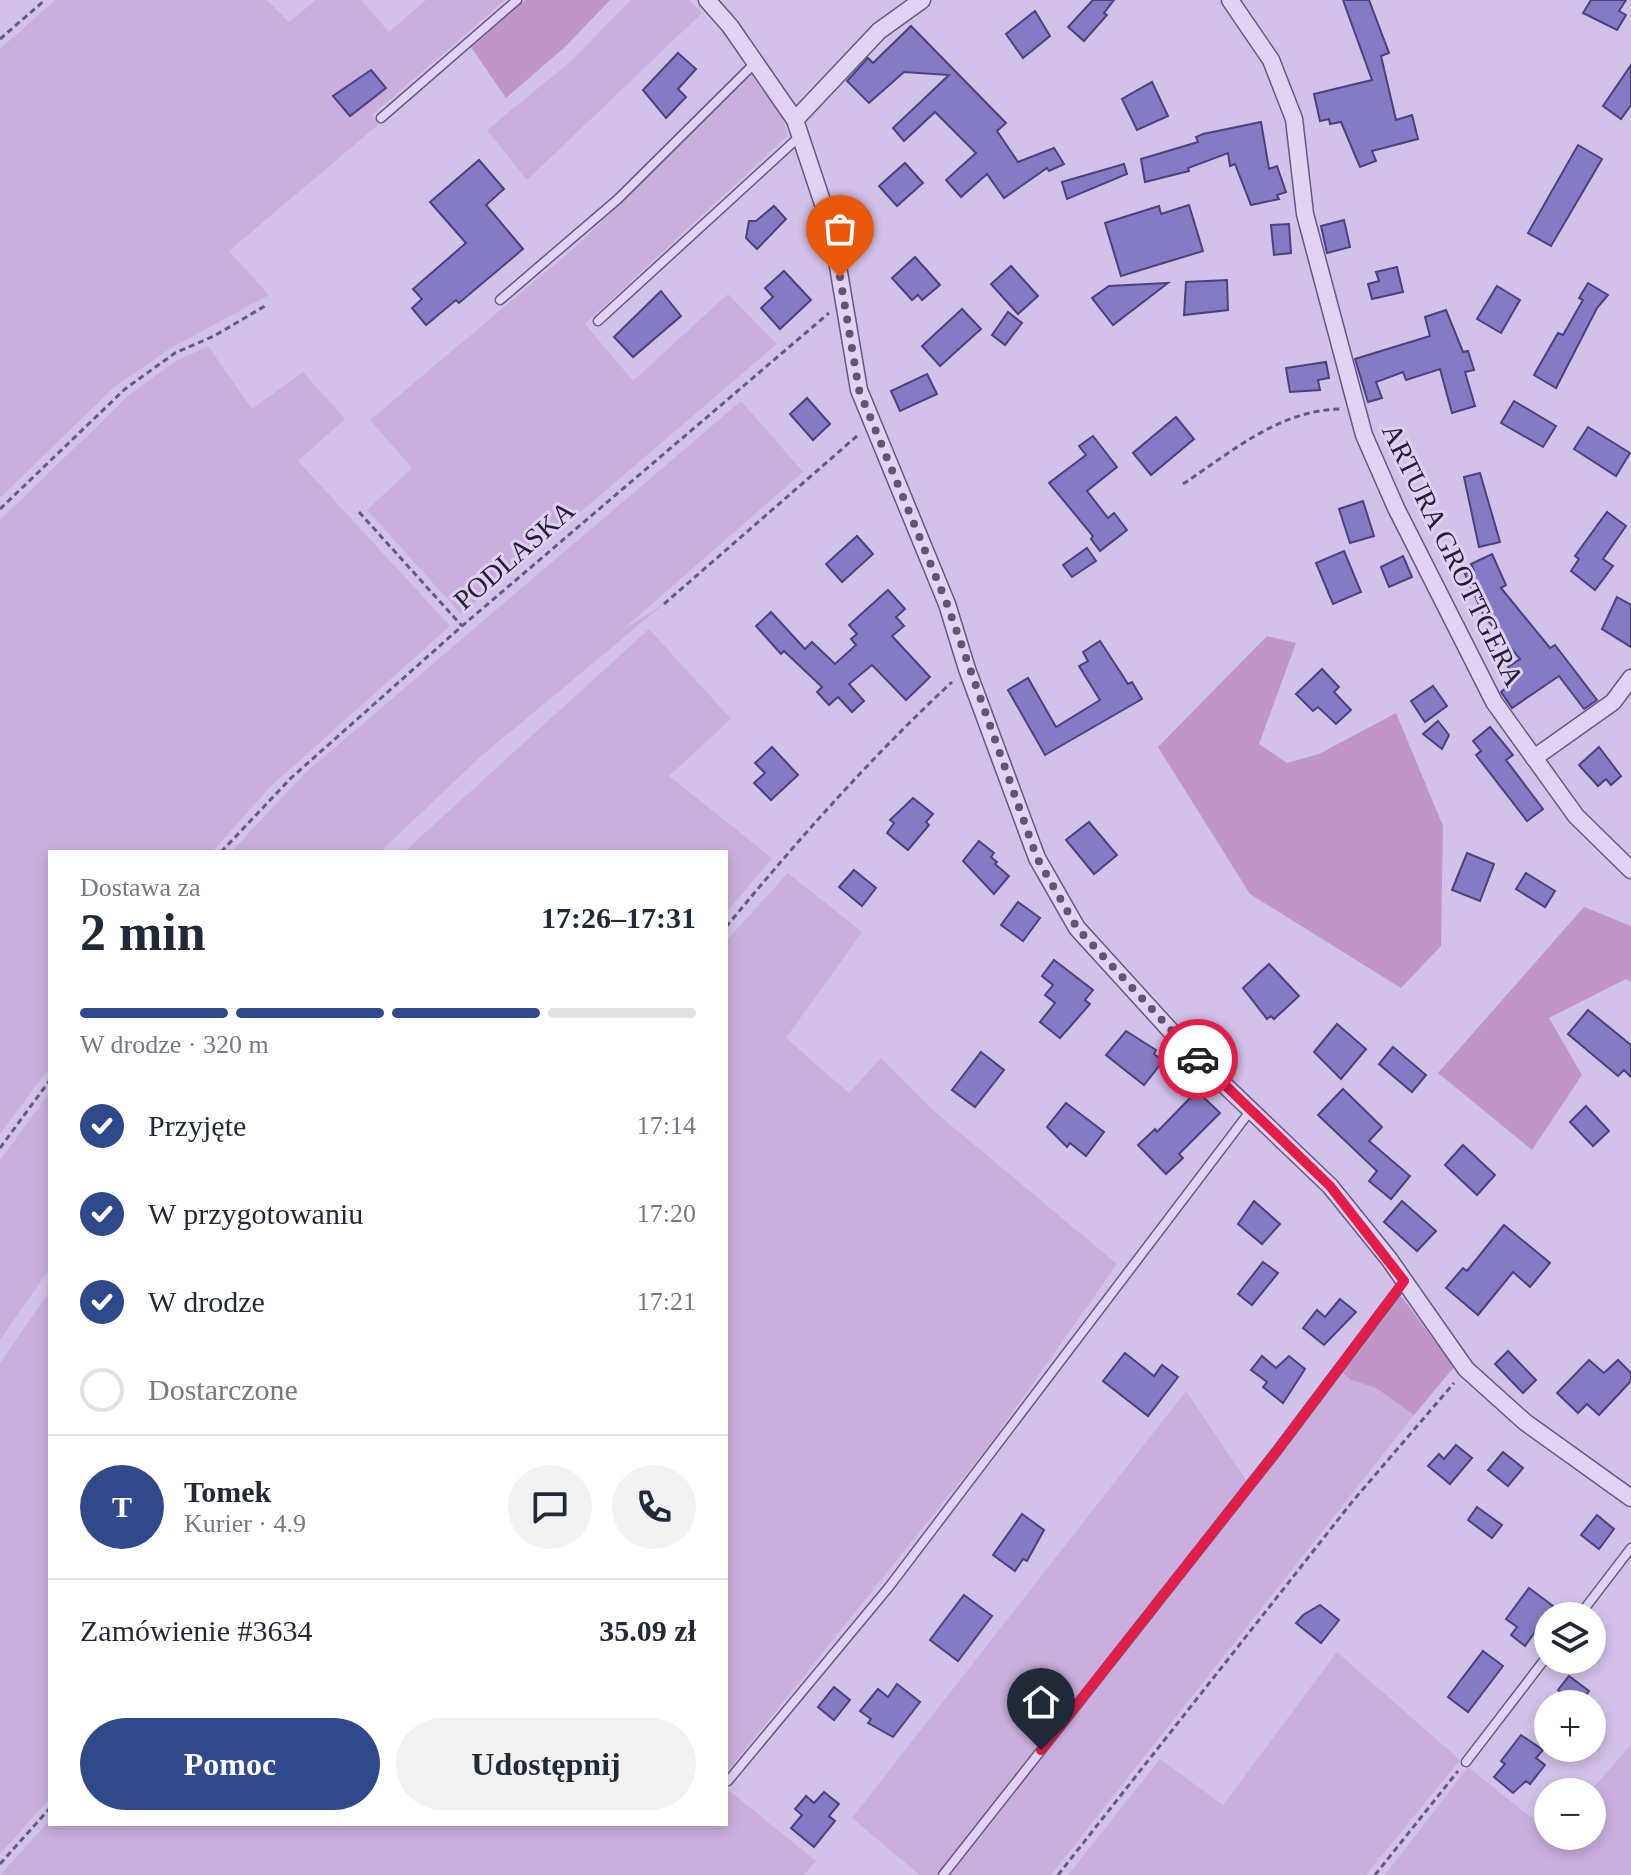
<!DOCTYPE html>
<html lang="pl">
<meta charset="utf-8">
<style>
:root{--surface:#fff;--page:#f2f2f3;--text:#1f2937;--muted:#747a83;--line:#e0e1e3;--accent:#30498a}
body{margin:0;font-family:"Times New Roman",serif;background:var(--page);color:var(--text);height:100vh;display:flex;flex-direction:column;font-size:30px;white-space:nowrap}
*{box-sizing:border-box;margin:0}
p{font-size:26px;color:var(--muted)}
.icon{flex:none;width:44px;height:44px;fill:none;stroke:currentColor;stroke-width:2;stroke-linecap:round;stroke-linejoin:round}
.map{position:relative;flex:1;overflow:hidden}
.sheet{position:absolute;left:48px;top:850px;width:680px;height:976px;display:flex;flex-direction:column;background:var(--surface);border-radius:0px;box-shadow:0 4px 12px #0003}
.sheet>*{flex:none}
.tools{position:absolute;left:1534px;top:1602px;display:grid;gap:16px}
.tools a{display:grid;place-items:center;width:72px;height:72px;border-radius:50%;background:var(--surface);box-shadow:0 4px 12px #0003;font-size:40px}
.pin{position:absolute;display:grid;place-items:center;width:68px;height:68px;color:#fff;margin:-82px -34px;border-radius:50% 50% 50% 0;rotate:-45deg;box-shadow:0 0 8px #0007}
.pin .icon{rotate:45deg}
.courier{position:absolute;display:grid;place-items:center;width:80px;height:80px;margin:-40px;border:6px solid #e11d48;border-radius:50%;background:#fff;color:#222;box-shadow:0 2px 10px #0007}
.headline em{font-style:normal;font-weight:600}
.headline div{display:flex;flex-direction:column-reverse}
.headline{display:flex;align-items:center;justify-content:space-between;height:136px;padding:0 32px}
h1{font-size:52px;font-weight:600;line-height:60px}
.bar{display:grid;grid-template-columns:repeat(4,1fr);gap:12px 8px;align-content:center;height:96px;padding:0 32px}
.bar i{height:10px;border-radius:6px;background:var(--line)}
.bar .current{background:var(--accent)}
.bar p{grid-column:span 4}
.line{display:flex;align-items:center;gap:20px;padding:0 32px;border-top:2px solid var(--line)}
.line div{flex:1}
.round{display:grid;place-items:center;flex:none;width:84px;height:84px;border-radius:42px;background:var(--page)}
ol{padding:0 32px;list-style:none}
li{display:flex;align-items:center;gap:24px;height:88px}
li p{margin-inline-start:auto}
li .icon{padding:8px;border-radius:50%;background:var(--accent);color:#fff;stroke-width:4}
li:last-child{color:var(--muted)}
li i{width:44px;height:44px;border:4px solid var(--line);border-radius:50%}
.primary-button{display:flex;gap:16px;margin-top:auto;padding:16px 32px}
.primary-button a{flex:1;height:92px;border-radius:48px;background:var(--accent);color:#fff;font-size:32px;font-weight:600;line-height:92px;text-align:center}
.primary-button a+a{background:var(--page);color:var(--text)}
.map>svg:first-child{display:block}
.farmland{fill:#caafde}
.green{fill:#bf96c6}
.building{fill:#857ac4;stroke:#4a427e;stroke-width:2}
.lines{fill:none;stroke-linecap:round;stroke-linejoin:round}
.service-casing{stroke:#645a81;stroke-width:11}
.minor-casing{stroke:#645a81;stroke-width:19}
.path{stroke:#645a81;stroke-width:3;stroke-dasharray:6 4;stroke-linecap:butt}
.service{stroke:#e2d3f5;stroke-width:8}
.minor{stroke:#e2d3f5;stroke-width:16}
.done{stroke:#605672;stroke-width:8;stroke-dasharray:0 14.4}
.route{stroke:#e11d48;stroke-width:10}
.labels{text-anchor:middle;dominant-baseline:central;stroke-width:6;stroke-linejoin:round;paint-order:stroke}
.street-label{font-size:28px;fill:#221d32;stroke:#dfd0f1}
</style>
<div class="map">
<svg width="1631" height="1875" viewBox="0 0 1631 1875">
<rect width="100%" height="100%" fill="#d2c1e9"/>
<!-- farmland -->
<g class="farmland">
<path d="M55,0H267L289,22L316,0H361L389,32L426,0H505L372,115L379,124L229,251L269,295L171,348L113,388L0,498V49Z"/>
<path d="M631,0H689L702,13L527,180L487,130L571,61Z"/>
<path d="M753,73L783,118L787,136L585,324L633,381L728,294L777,344L461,614L367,510L412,468L370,420L579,244Z"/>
<path d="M208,346L252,409L303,372L345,419L298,461L450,626L270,787L212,852H50V1067L0,1134V520L129,395L174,362Z"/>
<path d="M741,401L803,472L621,631L664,604L480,757L380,852H231L306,772Z"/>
<path d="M649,629L731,719L669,776L772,858L726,913V852H404Z"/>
<path d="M788,873L862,932L786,1038L849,1093L881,1058L935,1112L1117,1264L990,1444L726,1773V941Z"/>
<path d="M50,1092V1268L0,1340V1160Z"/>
<path d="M50,1291V1798L0,1854V1363Z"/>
<path d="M1343,1373L1351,1380L1376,1388L1414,1415L1051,1875H920L852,1818L1186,1391L1252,1489Z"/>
<path d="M1337,1652L1460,1760L1366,1875H1068L1160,1759L1223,1805Z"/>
<path d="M1631,1744V1875H1385L1468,1767L1548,1831V1836H1592L1590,1792Z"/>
<path d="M726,1788L816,1861L804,1875H0L50,1820V1824H726Z"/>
</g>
<!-- green -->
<g class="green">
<path d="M525,0H610L566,46L506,98L471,47Z"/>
<path d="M1267,636L1296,643L1259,744L1287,763L1319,754L1396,713L1443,826L1441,946L1401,988L1250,894L1158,747Z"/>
<path d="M1584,907L1631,926V982L1626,979L1549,1018L1582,1075L1532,1150L1438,1073Z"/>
<path d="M1401,1296L1454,1367L1414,1415L1376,1388L1351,1380L1343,1373Z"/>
</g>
<!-- building -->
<g class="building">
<path d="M1093,0H1114L1104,13L1107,15L1084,41L1068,27Z"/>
<path d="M1343,0H1369L1389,53L1381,56L1396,120L1412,115L1418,139L1372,151L1376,161L1360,167L1341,122L1330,124L1329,119L1320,121L1314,94L1372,80Z"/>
<path d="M1591,0H1626L1619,11L1626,15L1617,30L1583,13Z"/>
<path d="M1035,11L1050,36L1023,58L1006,34Z"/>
<path d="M911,26L1006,123L997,131L1018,162L1054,148L1064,164L1049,171L1047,168L1004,198L987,174L961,197L946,180L976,153L935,112L904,141L893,128L949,75L904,72L869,103L847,81L868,58L873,63Z"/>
<path d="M678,53L696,69L678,89L686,97L666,118L643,90Z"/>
<path d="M1631,65V105L1621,119L1603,106Z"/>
<path d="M371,70L386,88L350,116L333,96Z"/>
<path d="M1152,82L1168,116L1137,130L1122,99Z"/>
<path d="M1261,122L1269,169L1277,166L1286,192L1277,195L1279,199L1251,205L1235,164L1230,166L1228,153L1188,168L1189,171L1145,182L1141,159L1198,142L1196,137L1203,134Z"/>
<path d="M1578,145L1602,159L1551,246L1528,233Z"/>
<path d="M479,160L504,189L486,205L523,249L459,303L456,300L426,325L412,308L422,299L413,289L466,243L430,202Z"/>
<path d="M905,163L923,183L897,206L879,186Z"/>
<path d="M1124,164L1127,174L1067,199L1062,182Z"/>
<path d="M1189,205L1203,251L1121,276L1105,223L1159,206L1161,214Z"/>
<path d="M774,206L786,219L757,249L746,238L749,221H756Z"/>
<path d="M1344,220L1350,247L1327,253L1321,226Z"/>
<path d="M1289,224L1291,253L1274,255L1271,225Z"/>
<path d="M915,257L940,285L922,300L918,295L912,300L892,278Z"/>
<path d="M1011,266L1038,296L1018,314L991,284Z"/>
<path d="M1397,267L1403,292L1372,299L1368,284L1379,281L1376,272Z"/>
<path d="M784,271L811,300L780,329L761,308L773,297L765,288Z"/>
<path d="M1227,280L1228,310L1184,315L1186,282Z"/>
<path d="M1168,283L1113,325L1092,298L1109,286Z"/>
<path d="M1588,283L1608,295L1597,308L1556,388L1534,375L1558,333L1563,335L1583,300L1579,298Z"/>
<path d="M1497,286L1520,300L1501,333L1477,319Z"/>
<path d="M661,291L681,316L633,357L614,337Z"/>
<path d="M962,309L981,329L940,366L922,346Z"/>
<path d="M1446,310L1463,352L1468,351L1474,370L1465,372L1475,406L1452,413L1440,369L1406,380L1403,372L1376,382L1382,398L1368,402L1355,359L1430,336L1425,317Z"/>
<path d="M1008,312L1022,323L1005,345L992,335Z"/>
<path d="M1326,362L1329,378L1318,380L1320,390L1290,392L1286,368Z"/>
<path d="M927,374L937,394L900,411L891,391Z"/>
<path d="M807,398L830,424L813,440L790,414Z"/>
<path d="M1514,401L1556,426L1543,447L1501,423Z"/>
<path d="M1176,417L1194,439L1151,475L1133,453Z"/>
<path d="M1588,427L1630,453L1616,476L1574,449Z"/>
<path d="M1093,436L1117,467L1087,491L1108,518L1114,513L1127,530L1100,551L1091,539L1093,536L1049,483L1086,455L1079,446Z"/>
<path d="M1480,473L1500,542L1479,547L1464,477Z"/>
<path d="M1363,501L1374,536L1350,543L1339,509Z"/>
<path d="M1607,512L1626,526L1603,559L1613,566L1595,590L1571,571L1579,559L1575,556Z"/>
<path d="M857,536L873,554L842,582L826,564Z"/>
<path d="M1087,548L1096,561L1072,577L1063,565Z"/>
<path d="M1344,551L1361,592L1333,604L1316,563Z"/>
<path d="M1492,554L1506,585L1501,588L1550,648L1555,645L1597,700L1584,709L1559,676L1512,708L1501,692L1517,679L1508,667L1520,659L1484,616L1465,574L1474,570L1471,564Z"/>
<path d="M1403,556L1412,577L1389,587L1381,567Z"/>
<path d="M888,590L905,609L896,617L904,626L892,636L930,677L906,700L872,665L849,684L864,701L852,712L838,697L829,705L817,692L822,687L784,651L781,654L756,626L771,612L805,649L812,642L835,664L856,645L851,639L857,634L849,625Z"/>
<path d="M1617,597L1631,605V647L1602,629Z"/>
<path d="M1100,641L1128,684L1132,682L1142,699L1045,755L1008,690L1028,678L1056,727L1100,700L1079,666L1088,661L1083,652Z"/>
<path d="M1322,669L1339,687L1334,692L1351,710L1336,724L1318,707L1313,711L1296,694Z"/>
<path d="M1433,686L1447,706L1425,722L1411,701Z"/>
<path d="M1438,721L1449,735L1442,749L1423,734Z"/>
<path d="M1490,727L1513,755L1506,760L1543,809L1527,821L1476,755L1481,751L1473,741Z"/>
<path d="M772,747L798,775L771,800L754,783L765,773L755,763Z"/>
<path d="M1599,747L1621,776L1611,785L1606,779L1598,786L1579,765Z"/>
<path d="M913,798L933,814L926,822L929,825L908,850L887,833L894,823L890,820Z"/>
<path d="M1089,822L1117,855L1094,874L1066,840Z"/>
<path d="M979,841L994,853L991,857L997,862L995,864L1009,876L994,894L963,861Z"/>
<path d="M1467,853L1494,864L1480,901L1452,890Z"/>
<path d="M854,870L876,888L862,906L839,887Z"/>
<path d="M1526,873L1555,891L1545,907L1516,889Z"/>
<path d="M1018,902L1040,918L1023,941L1001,925Z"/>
<path d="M1054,960L1093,990L1085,1000L1090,1004L1060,1038L1040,1022L1055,1003L1045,995L1053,985L1042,976Z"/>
<path d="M1269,964L1299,996L1274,1019L1271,1016L1267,1019L1243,988Z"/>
<path d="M1588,1010L1631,1045V1077L1624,1070L1618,1076L1568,1034Z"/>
<path d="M1337,1024L1366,1049L1341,1079L1314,1052Z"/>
<path d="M1126,1031L1156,1050L1154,1054L1163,1061L1144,1085L1106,1055Z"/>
<path d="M1393,1047L1426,1075L1412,1092L1379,1064Z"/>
<path d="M981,1052L1004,1070L975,1107L952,1090Z"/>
<path d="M1343,1089L1382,1127L1369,1141L1410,1176L1391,1199L1369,1181L1377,1171L1318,1115Z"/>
<path d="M1197,1091L1220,1113L1179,1154L1183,1158L1166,1174L1138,1145L1155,1129L1157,1132Z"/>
<path d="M1066,1103L1104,1132L1086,1156L1070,1143L1067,1147L1047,1127Z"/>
<path d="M1586,1106L1609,1131L1593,1146L1570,1122Z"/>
<path d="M1463,1145L1495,1175L1477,1195L1445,1165Z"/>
<path d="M1254,1201L1280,1224L1262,1244L1238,1224Z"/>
<path d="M1402,1201L1436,1231L1417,1251L1384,1222Z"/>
<path d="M1504,1225L1550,1263L1530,1287L1513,1272L1478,1315L1446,1288L1463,1268L1467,1271Z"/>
<path d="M1263,1262L1278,1273L1252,1305L1238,1294Z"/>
<path d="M1340,1299L1356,1312L1324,1345L1303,1328L1317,1310L1325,1317Z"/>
<path d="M1508,1351L1536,1380L1523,1393L1495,1364Z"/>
<path d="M1125,1353L1154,1376L1162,1365L1178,1377L1148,1416L1103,1381Z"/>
<path d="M1262,1356L1276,1368L1289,1356L1305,1369L1283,1403L1263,1387L1267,1382L1251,1370Z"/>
<path d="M1589,1360L1604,1373L1618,1360L1631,1373V1381L1599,1415L1587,1404L1578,1413L1557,1393Z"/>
<path d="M1456,1445L1472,1458L1450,1484L1428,1466L1439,1454L1444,1459Z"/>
<path d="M1503,1452L1523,1468L1508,1486L1488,1470Z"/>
<path d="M1477,1507L1502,1525L1492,1538L1468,1520Z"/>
<path d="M1022,1514L1044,1530L1027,1561L1023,1559L1015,1571L993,1555Z"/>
<path d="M1597,1515L1614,1529L1599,1549L1581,1535Z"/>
<path d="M1529,1588L1553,1606L1525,1646L1511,1635L1517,1627L1506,1619Z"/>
<path d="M964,1595L992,1616L958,1661L930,1640Z"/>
<path d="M1320,1605L1339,1620L1321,1643L1296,1623L1303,1615Z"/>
<path d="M1483,1651L1503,1666L1468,1712L1448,1697Z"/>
<path d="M1569,1676L1589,1691L1580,1704H1558L1565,1695L1558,1690Z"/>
<path d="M897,1684L920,1702L893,1737L868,1723L871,1719L860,1711L878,1689L888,1697Z"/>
<path d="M834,1687L850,1700L834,1720L818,1707Z"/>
<path d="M1521,1735L1543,1750L1536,1758L1545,1765L1530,1784L1526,1781L1513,1793L1494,1777L1505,1764L1501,1761Z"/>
<path d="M824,1792L839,1804L829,1816L835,1821L814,1847L791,1828L802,1815L795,1809L806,1796L814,1803Z"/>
</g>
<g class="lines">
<!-- service casing -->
<g class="service-casing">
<g id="service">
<path d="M381,118L517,0"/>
<path d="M500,300L618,199L755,63"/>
<path d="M598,321L799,137"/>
<path d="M1579,1616L1631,1548"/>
<path d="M1466,1762L1548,1655"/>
<path d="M728,1781L889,1587L1251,1110"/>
<path d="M943,1875L1276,1452L1404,1282"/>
</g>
</g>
<!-- minor casing -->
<g class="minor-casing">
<g id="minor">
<path d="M707,0L730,26L795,120L832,231L859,390L947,604L967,669L1037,858L1077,928L1189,1051L1330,1186L1389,1259L1466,1369L1525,1422L1631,1498"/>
<path d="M1230,0L1271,60L1294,119L1305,214L1364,435L1396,508L1494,702L1576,816L1631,870"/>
<path d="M795,120L879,31L922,0"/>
<path d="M1534,758L1613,702L1631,678"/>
</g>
</g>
<!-- path -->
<g class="path">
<path d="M0,39L45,0"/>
<path d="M1183,484C1233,451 1279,410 1341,409"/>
<path d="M0,509L125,389L175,353L214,336L265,306"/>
<path d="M359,512L462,626"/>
<path d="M664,604L857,436"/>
<path d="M221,852L291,778L462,626L829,313"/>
<path d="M726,927C797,841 871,757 952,682"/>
<path d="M0,1148L50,1080"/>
<path d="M0,1864L50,1808"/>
<path d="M1058,1875L1352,1502L1454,1383"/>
<path d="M1375,1875L1458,1771"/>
</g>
<!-- service -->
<use href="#service" class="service"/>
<!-- minor -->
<use href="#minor" class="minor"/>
</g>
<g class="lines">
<!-- done -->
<path class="done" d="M840,277L859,390L947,604L1037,858L1077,928L1198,1059"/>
<!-- route -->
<path class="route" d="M1041,1750L1276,1452L1404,1281L1330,1186L1198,1059"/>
</g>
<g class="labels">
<!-- street labels -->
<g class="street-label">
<text transform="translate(514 555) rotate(-41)">PODLASKA</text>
<text transform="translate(1453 555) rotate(64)">ARTURA GROTTGERA</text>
</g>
</g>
</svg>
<div class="tools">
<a><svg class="icon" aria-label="layers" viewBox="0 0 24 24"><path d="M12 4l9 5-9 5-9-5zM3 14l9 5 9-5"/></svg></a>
<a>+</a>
<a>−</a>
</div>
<div class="pin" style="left:840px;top:277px;background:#ea580c"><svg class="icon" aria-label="bag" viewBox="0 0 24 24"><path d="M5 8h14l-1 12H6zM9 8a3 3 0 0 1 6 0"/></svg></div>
<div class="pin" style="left:1041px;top:1750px;background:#1f2937"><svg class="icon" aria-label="home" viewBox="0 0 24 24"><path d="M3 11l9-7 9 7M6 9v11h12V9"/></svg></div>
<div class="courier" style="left:1198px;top:1059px"><svg class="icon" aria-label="car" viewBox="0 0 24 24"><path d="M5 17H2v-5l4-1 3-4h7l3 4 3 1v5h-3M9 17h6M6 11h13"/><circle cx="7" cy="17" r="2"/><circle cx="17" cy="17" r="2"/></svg></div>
<section class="sheet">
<div class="headline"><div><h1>2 min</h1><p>Dostawa za</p></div><em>17:26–17:31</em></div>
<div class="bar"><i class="current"></i><i class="current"></i><i class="current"></i><i></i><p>W drodze · 320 m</p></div>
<ol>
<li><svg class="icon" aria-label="check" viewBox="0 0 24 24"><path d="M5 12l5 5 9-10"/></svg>Przyjęte<p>17:14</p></li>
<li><svg class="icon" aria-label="check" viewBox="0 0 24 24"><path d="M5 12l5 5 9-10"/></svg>W przygotowaniu<p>17:20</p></li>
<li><svg class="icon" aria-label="check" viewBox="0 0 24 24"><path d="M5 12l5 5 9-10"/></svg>W drodze<p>17:21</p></li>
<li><i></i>Dostarczone</li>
</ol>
<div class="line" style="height:144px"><b class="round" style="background:var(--accent);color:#fff">T</b><div><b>Tomek</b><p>Kurier · 4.9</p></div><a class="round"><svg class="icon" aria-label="chat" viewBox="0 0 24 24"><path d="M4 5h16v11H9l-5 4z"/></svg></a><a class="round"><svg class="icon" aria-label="phone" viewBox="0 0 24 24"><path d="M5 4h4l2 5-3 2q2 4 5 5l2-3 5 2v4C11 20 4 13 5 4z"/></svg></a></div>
<div class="line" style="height:104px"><div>Zamówienie #3634</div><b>35.09 zł</b></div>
<div class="primary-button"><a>Pomoc</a><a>Udostępnij</a></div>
</section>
</div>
